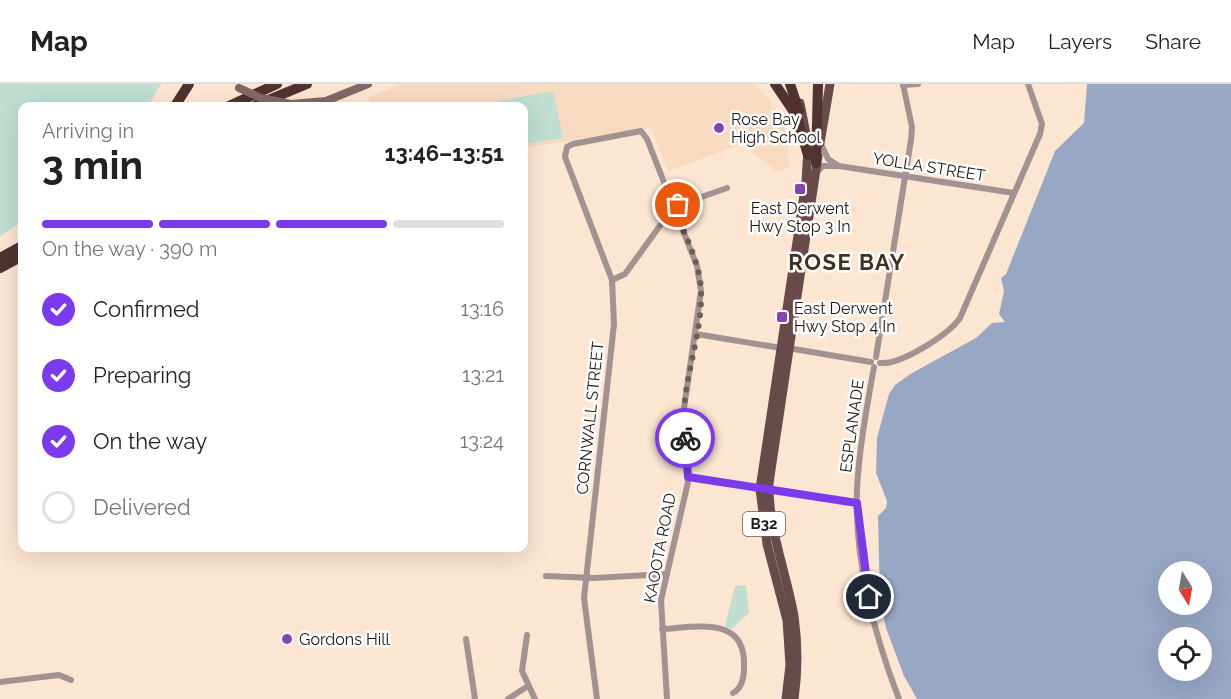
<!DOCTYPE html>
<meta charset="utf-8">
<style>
:root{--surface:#fff;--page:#f6f6f6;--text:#222;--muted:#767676;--line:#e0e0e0;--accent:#7c3aed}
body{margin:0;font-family:Raleway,sans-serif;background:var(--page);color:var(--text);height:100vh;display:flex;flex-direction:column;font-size:22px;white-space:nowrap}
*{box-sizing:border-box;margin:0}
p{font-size:20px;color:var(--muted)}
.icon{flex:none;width:33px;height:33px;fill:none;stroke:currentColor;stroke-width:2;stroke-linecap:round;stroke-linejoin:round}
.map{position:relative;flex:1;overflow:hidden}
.side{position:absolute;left:18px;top:18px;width:510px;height:450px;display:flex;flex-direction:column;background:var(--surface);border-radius:12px;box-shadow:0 6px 24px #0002}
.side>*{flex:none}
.needle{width:39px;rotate:169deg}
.buttons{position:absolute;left:1158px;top:477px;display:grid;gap:12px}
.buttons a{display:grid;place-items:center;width:54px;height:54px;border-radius:50%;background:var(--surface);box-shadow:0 6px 24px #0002;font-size:30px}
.pin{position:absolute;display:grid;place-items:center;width:51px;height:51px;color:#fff;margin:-26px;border:3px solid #fff;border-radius:50%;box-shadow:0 2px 6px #0007}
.courier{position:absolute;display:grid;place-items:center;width:60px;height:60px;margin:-30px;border:4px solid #7c3aed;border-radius:50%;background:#fff;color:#222;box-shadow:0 2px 8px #0007}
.headline em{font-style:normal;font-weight:700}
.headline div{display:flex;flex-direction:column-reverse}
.headline{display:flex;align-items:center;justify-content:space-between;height:102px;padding:0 24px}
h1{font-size:39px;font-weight:700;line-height:45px}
.bar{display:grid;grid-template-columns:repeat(4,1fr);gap:9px 6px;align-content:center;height:72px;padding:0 24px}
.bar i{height:8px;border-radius:4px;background:var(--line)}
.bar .current{background:var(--accent)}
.bar p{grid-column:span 4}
ol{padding:0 24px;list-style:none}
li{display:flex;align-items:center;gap:18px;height:66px}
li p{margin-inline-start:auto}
li .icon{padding:6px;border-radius:50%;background:var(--accent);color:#fff;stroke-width:4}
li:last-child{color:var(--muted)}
li i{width:33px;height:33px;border:3px solid var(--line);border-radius:50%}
header{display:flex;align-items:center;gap:36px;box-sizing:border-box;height:84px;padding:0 30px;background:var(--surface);border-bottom:2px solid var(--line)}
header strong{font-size:28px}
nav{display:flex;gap:33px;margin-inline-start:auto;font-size:21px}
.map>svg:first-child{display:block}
.built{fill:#f7dac0}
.green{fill:#c0dfd0}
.water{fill:#97a7c4;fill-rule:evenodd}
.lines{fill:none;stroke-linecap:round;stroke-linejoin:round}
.street{stroke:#a39291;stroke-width:6}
.secondary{stroke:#806866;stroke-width:8}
.primary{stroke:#674a49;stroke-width:9}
.highway{stroke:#513230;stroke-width:10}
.secondary-bridge{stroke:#806866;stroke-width:8}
.done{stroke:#6c5f54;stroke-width:6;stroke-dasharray:0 10.8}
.route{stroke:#7c3aed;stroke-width:8}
.poi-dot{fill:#8643b7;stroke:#fff;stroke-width:2}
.labels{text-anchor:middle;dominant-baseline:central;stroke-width:5;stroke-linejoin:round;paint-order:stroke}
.shield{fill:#fff;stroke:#625d58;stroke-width:1.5}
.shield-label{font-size:15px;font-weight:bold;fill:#1f1710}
.poi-label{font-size:16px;fill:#1f1710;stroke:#fff;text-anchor:start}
.street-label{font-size:16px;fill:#1f1710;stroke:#fff}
.district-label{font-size:22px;font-weight:bold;letter-spacing:1.5px;fill:#41301f;stroke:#fff}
</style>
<header>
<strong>Map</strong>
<nav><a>Map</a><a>Layers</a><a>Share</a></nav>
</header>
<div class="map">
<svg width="1231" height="615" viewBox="0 0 1231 615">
<rect width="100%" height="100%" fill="#fce5d1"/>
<!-- built -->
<path class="built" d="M400,0H753L769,15L781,33L787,51L789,83L776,87L742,60L668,87L651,43L524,64V22H373L368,14Z"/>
<!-- green -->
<g class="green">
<path d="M0,0H161L148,22H22V138L0,152Z"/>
<path d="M553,7L563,54L524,60V22H472Z"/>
<path d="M746,501L749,529L731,545L725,542L735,502Z"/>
</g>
<!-- water -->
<path class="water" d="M1087,0H1231V615H917L904,592L886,544L880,515L878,432L886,424L887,417L876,389L877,354L889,310L895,301L912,289L976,254L992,239L1005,238L999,230L1004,207L1001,194L1006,190L1055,67L1084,39ZM1168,488H1202V520H1168ZM1168,554H1202V586H1168Z"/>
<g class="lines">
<!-- street -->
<g class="street">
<path d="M903,1L918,0"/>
<path d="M820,58L828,75L839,82"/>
<path d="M816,89L823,82H839L1014,109"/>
<path d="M673,123L727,104"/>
<path d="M612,196L625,190L667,132L675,127"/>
<path d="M696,250L781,264"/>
<path d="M788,264L871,278"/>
<path d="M876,273L911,56L912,43L903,0"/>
<path d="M880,279C901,281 948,251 960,234L1040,50L1042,40L1028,0"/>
<path d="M874,283C867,322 859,365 857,405C854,475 874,550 899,615"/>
<path d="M688,393L857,419"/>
<path d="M546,492L594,494L667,490"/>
<path d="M662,545C697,543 747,531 744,584C744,594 742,604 733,609"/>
<path d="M527,551L522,587L535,615"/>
<path d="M466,555L475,615"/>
<path d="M0,598L59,591L71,596"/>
<path d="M508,615L528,602"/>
<path d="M597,615L584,514L614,240L612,196L565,73L567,63L573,60L641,47L647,55L697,182L701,207L684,324L688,398L661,516L667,615"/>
</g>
<!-- secondary -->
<path class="secondary" d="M291,20L326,17L368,0"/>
<!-- primary -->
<g class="primary">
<path d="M800,19L806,50"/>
<path d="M820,59L830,0"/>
<path d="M786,615L790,581L787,536L767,460L760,405L806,98L808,64"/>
<path d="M794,615C798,587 798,560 794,532C786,487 768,445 769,399L818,72"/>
</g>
<!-- highway -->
<g class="highway">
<path d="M775,0L796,31L808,71"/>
<path d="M790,0L799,27"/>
<path d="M175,22L189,0"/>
<path d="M229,22L277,0"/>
<path d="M254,22L307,0"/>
<path d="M816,79L818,0"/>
<path d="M0,174L22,162"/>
<path d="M0,184L22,172"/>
</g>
<!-- secondary-bridge -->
<path class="secondary-bridge" d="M239,4L261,14L291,20"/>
</g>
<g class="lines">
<!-- done -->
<path class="done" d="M678,121L673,123C684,149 700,178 701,206C703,256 678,304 685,354"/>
<!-- route -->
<path class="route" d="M685,354L688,393L857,419L869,513"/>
</g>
<!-- markers -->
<g class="poi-dot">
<circle cx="719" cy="44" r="6"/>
<rect x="794" y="99" width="12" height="12" rx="3"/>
<rect x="776" y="227" width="12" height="12" rx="3"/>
<circle cx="287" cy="555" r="6"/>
</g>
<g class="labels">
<!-- shield labels -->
<rect class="shield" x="743" y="428" width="42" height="24" rx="4.5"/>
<g class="shield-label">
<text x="764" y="440">B32</text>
</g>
<!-- poi labels -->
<g class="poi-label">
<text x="731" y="35">Rose Bay<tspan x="731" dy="18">High School</tspan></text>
<text x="800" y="124" text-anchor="middle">East Derwent<tspan x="800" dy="18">Hwy Stop 3 In</tspan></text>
<text x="794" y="224">East Derwent<tspan x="794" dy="18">Hwy Stop 4 In</tspan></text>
<text x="299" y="555">Gordons Hill</text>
</g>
<!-- street labels -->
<g class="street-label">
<text transform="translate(929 83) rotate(9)">YOLLA STREET</text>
<text transform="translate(590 334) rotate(-84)">CORNWALL STREET</text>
<text transform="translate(852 342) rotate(-82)">ESPLANADE</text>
<text transform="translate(660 464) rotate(-79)">KAOOTA ROAD</text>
</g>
<!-- district labels -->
<g class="district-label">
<text x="847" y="178">ROSE BAY</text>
</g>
</g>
</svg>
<div class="buttons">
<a><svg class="needle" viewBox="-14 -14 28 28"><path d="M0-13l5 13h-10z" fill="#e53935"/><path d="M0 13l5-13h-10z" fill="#767676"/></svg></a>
<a><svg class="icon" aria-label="locate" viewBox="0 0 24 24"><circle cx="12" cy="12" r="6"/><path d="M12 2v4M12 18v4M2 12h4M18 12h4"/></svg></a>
</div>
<div class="pin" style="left:678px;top:121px;background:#ea580c"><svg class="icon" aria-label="bag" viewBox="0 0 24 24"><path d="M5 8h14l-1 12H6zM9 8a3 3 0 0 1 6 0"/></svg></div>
<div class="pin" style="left:869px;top:513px;background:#1f2937"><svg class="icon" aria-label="home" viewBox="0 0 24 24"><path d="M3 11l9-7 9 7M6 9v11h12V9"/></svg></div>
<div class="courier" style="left:685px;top:354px"><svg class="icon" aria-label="bike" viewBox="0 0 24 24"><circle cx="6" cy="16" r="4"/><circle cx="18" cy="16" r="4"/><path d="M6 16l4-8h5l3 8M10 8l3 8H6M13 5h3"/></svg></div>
<section class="side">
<div class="headline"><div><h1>3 min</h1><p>Arriving in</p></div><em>13:46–13:51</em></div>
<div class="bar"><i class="current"></i><i class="current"></i><i class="current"></i><i></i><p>On the way · 390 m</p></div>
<ol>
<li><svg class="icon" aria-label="check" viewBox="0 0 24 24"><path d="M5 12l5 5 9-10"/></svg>Confirmed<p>13:16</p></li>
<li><svg class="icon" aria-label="check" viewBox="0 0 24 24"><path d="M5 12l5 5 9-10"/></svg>Preparing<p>13:21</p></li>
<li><svg class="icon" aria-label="check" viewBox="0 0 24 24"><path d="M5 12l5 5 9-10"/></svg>On the way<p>13:24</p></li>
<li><i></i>Delivered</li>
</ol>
</section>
</div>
